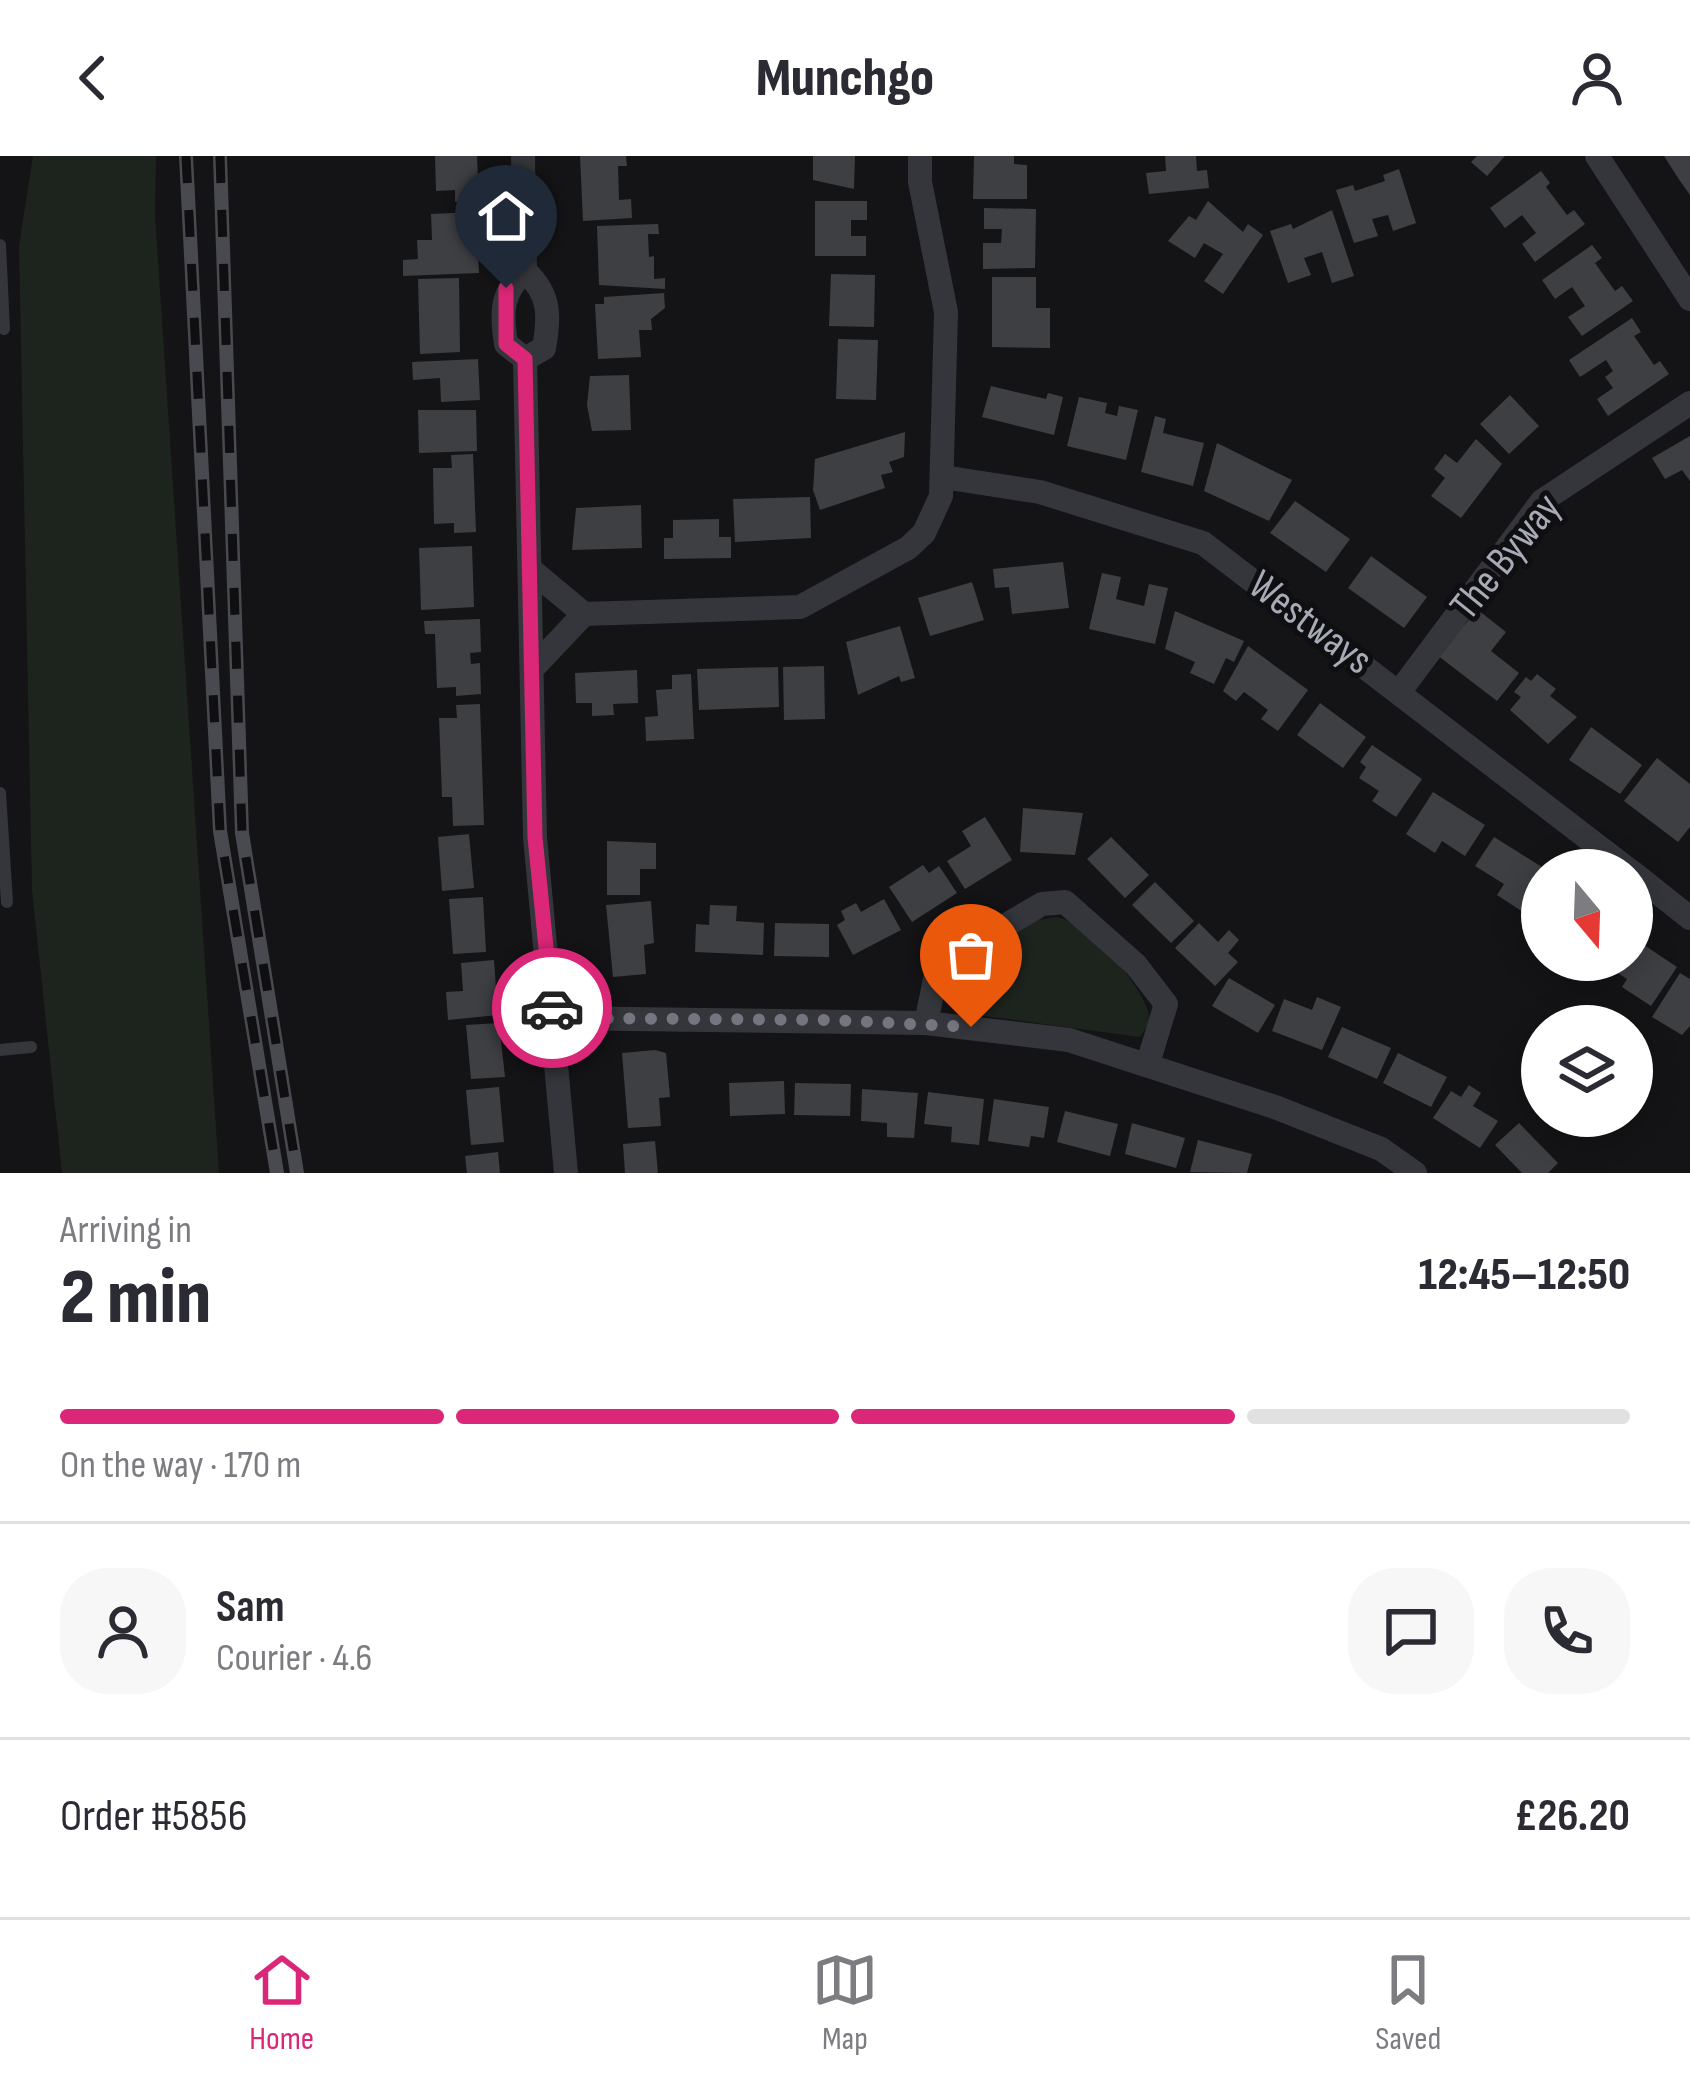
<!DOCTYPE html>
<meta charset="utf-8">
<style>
:root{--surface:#fff;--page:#f7f7f7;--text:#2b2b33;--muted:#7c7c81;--line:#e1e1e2;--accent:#db2777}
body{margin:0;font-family:"Sofia Sans Condensed",sans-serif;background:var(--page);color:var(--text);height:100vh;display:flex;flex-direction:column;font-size:45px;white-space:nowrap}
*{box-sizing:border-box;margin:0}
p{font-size:39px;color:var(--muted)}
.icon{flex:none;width:66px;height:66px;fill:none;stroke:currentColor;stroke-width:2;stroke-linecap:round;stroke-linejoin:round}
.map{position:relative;height:1017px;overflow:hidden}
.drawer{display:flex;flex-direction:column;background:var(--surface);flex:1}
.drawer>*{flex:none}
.needle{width:78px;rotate:161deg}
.buttons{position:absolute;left:1521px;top:693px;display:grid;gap:24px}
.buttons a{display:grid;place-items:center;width:132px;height:132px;border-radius:50%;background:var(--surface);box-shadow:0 6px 30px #0003;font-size:60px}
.pin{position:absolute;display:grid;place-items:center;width:102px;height:102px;color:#fff;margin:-123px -51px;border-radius:50% 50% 50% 0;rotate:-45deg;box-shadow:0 0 12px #0007}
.pin .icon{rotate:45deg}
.courier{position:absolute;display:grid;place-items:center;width:120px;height:120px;margin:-60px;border:9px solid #db2777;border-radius:50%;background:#fff;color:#222;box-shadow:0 3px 15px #0007}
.summary em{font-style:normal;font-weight:800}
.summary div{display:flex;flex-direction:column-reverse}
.summary{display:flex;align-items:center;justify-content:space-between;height:204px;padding:0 60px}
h1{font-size:78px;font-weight:800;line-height:90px}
.bar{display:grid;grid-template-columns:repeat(4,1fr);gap:18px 12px;align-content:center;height:144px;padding:0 60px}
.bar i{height:15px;border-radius:9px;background:var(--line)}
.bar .on{background:var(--accent)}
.bar p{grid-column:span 4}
.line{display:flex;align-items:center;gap:30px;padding:0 60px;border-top:3px solid var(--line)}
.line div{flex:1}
.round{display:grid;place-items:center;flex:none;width:126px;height:126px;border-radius:48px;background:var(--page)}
header{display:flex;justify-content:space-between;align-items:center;height:156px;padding:0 60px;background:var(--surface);font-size:54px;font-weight:800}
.tab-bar{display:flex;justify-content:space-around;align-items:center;height:168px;border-top:3px solid var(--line);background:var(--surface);font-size:33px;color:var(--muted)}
.tab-bar a{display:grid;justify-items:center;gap:6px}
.tab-bar .on{color:var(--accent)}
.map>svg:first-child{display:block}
.green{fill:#1c241d}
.building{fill:#3e3f43}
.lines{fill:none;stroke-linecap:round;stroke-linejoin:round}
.lane{stroke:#35363b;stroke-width:12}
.street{stroke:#35363b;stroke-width:24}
.rail-casing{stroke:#484a50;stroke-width:14}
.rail{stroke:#0f0f11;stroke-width:9;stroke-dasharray:27;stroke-linecap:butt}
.done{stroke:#73767e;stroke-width:12;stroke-dasharray:0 21.6}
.route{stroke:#db2777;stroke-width:15}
.labels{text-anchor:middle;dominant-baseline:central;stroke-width:10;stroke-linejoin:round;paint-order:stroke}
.street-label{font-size:42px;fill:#a6abb6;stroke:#0f0f11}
</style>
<header><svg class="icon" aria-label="back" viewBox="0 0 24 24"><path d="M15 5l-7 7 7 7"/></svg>Munchgo<svg class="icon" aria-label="person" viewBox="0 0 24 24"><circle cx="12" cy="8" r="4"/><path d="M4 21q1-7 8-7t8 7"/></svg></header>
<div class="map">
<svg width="1690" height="1017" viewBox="0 0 1690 1017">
<rect width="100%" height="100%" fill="#141416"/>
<!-- green -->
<g class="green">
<path d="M33,0H156L155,59L219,1017H62L32,734L19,90Z"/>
<path d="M1057,761C1088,767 1148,833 1150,865L1140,881L956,856L940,839L950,813L1032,765Z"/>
</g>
<!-- building -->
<g class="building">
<path d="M435,0H477L479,45L455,46V34L436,35Z"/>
<path d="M580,0H626L627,10H618L619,44L631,43L632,62L583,65Z"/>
<path d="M813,0H855L854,33L813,24Z"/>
<path d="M974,0H1014V8L1027,9V43H973Z"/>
<path d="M1165,0H1196L1197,15L1207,14L1209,32L1149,38L1146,17L1166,15Z"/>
<path d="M1477,0H1505L1487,20L1471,6Z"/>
<path d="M1664,0H1690V39L1678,22Z"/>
<path d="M1399,13L1416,67L1393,75L1388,59L1372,63L1378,80L1354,87L1336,34L1353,29L1355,35L1385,25L1383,19Z"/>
<path d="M1541,15L1550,27L1546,31L1567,59L1574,54L1585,68L1535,106L1522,88L1536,77L1522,59L1505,72L1490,52Z"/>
<path d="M815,45H867V64H851V80H866V100H815Z"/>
<path d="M1208,45L1243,76L1248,68L1263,79L1223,138L1204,125L1223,98L1204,87L1195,102L1168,85L1189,60L1196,64Z"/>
<path d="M984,52L1036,53L1035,112L983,113V87H1001L1002,73H984Z"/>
<path d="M1332,54L1354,120L1332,127L1322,96L1304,102L1311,119L1288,127L1270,75L1291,68L1293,73Z"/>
<path d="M476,56L479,117L403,120V104L418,103L417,84H432L431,58Z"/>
<path d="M658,68L659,78H648L649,101L654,100V123L665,122V133L599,129L597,70Z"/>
<path d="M1592,89L1602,102L1595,107L1615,135L1622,130L1633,145L1582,180L1568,161L1585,150L1572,131L1555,143L1542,124Z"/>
<path d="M831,118L875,119L874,171L829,170Z"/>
<path d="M992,121H1036V152H1050V192L992,191Z"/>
<path d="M459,122L460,196L420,198L418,123Z"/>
<path d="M664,137L665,152L651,163L652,174H639L641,201L598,203L595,148H604V141Z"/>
<path d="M1632,162L1641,176L1634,180L1654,209L1660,205L1669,218L1608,260L1597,243L1613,232L1605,221L1613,215L1606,204L1580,221L1569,204Z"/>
<path d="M838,183L878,184L876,244L836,243Z"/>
<path d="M478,203L480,244L441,246L440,222L413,224L412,206Z"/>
<path d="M629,219L631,274L592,275L587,249L590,220Z"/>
<path d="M991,230L1046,243L1048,237L1063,241L1054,279L982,261Z"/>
<path d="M1510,239L1539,270L1509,298L1480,268Z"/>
<path d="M1079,241L1107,247L1105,257L1117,260L1119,250L1138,254L1126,304L1067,290Z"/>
<path d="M418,254H476L477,295L419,297Z"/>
<path d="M1155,260L1166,263L1163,277L1204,287L1193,330L1141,316Z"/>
<path d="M905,276L904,301L889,306L893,316L881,319L885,332L820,354L813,334L815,303Z"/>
<path d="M1690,280V325L1682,314L1665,323L1652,302Z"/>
<path d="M1476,283L1502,308L1461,362L1431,340L1445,322L1434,313L1445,298L1457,307Z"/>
<path d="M1217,287L1292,324L1269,365L1204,335Z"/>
<path d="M473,298L476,376L454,377V367L434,368L433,312H452L451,299Z"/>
<path d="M810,341L811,382L735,386L733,343Z"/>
<path d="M1295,345L1350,383L1326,416L1270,377Z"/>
<path d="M641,349L642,392L572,394L576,352Z"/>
<path d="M719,363V381H731V402L664,403V382H673V364Z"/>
<path d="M472,390L474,451L421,454L419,392Z"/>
<path d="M1371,400L1427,441L1404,472L1348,432Z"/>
<path d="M1063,406L1069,452L1012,458L1009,431L995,432L993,413Z"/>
<path d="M1102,417L1121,421L1116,443L1144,450L1149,428L1168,432L1155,488L1089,473Z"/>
<path d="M972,426L984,464L930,480L918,442Z"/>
<path d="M1478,454L1506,476L1491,495L1519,517L1497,545L1437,499Z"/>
<path d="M1175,455L1244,485L1234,506L1226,502L1214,528L1190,517L1195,506L1165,493Z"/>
<path d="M480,463L481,496L470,497L471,508L480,507L481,538L456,540V531L437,532L435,478H425L424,465Z"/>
<path d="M900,470L915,522L901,526L899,520L858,539L846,486Z"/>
<path d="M1248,490L1308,534L1278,575L1261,563L1268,554L1255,544L1244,536L1236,545L1223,535Z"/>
<path d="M824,510L825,563L784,564L783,511Z"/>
<path d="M778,511L779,551L699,554L697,513Z"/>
<path d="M637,514L638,547L613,548L614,559L592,560V547H576L575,517Z"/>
<path d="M691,518L694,583L646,585L645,561L658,560L656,534L672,533V519Z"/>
<path d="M1537,518L1556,533L1550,540L1577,561L1548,588L1510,554L1521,541L1514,536L1526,521L1531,525Z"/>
<path d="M1320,547L1366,581L1343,612L1297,579Z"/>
<path d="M480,548L484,669L453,670L452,641H442L439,562H457L456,549Z"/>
<path d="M1591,571L1642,609L1620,638L1569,604Z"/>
<path d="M1372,589L1422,623L1396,661L1372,645L1379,635L1359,622L1366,611L1360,606Z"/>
<path d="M1657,602L1690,628V671L1678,686L1624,645Z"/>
<path d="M1433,636L1485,669L1465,700L1442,685L1435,697L1406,678Z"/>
<path d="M1023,652L1083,657L1075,699L1020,696Z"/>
<path d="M985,661L1012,704L965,733L947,705L971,690L962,675Z"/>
<path d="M469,678L474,732L442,735L438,681Z"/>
<path d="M1111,681L1149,719L1125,742L1087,703Z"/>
<path d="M1494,681L1542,711V733L1526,758L1497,739L1504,728L1475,710Z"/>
<path d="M607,685L656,687V713H640V739H607Z"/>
<path d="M923,709L929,717L939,710L957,737L912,766L889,731Z"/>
<path d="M1155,726L1194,765L1171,787L1132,749Z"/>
<path d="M483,741L486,796L453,798L449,743Z"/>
<path d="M884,743L901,774L853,799L837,769L845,764L841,755L856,747L861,756Z"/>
<path d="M651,745L654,787L644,789L646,818L613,821L606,749Z"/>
<path d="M710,749L737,750L736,765L764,767L763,799L695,796L696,768L709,769Z"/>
<path d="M775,767L829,768V801L774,800Z"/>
<path d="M1199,767L1218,786L1229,774L1239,784L1228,797L1238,806L1215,830L1175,792Z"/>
<path d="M1632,781L1677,811L1651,850L1622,831L1627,823L1604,808L1632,804Z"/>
<path d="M494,804L498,859L448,864L446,836L463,835L461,807Z"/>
<path d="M1680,817L1690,823V870L1682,879L1652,861Z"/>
<path d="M1229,822L1275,849L1258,877L1212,850Z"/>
<path d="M1317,841L1341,851L1322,894L1272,875L1284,843L1312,854Z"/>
<path d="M499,867L505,921L471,923L466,869Z"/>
<path d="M1342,871L1391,892L1377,923L1328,901Z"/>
<path d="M655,894L666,897L670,941L659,942L661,970L628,972L622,897Z"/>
<path d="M1398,897L1447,921L1431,951L1383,927Z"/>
<path d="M784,925L785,958L730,960L729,927Z"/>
<path d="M795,927L851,928L850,960L794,959Z"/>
<path d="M1469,929L1481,937L1473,950L1498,965L1480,992L1433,962L1451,935L1461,941Z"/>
<path d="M499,931L504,986L471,989L466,934Z"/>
<path d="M862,933L918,937L914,982L887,981V967L861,965Z"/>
<path d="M928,936L984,943L979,989L951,986L952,971L924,968Z"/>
<path d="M994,943L1049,951L1044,982L1031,980L1029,991L988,985Z"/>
<path d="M1065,955L1118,968L1110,1000L1057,986Z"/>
<path d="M1132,967L1185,982L1176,1012L1125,998Z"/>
<path d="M1519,967L1558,1007L1548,1017H1522L1495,989Z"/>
<path d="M1198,984L1252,998L1247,1017L1190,1016Z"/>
<path d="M655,985L658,1017H625L623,988Z"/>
<path d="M498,996L500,1017H467L465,1000Z"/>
</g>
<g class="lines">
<!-- lane -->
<g class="lane">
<path d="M0,89L4,173"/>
<path d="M0,637L7,746"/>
<path d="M0,894L31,891"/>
</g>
<!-- street -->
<g class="street">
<path d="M523,0L525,115C550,138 550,159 544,192L525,203"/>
<path d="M1597,0L1690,143"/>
<path d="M525,115C501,137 501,156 506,188L525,203"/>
<path d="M525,203L535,681L566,1017"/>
<path d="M943,321L1040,336L1203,387L1629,714"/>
<path d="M530,413L584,458"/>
<path d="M533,512L584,458L800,451L908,392L924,377L941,340L946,156L920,26V0"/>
<path d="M1400,535L1542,345L1690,247"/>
<path d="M1632,716L1690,762"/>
<path d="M553,862L926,867L1069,884L1275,951L1381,993L1415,1017"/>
<path d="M926,867L938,809L1042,748L1065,746L1136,809L1166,848L1148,907"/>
</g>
<!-- rail casing -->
<g class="rail-casing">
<g id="rail">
<path d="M186,0L220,675L277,1017"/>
<path d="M220,0L242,677L297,1017"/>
</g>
</g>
<!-- rail -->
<use href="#rail" class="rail"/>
</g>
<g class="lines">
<!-- done -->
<path class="done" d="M552,852L553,862L831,864L971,871"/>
<!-- route -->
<path class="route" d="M506,132V188L525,203L535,681L552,852"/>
</g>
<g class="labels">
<!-- street labels -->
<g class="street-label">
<text transform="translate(1506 401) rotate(-51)">The Byway</text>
<text transform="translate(1310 467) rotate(37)">Westways</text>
</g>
</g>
</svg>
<div class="buttons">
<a><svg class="needle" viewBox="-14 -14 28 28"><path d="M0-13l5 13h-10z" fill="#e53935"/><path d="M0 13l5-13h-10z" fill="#7c7c81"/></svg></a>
<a><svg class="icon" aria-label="layers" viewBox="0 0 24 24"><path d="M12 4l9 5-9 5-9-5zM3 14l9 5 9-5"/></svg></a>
</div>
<div class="pin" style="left:971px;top:871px;background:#ea580c"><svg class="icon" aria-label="bag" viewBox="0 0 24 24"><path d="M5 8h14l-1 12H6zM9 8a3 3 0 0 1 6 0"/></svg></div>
<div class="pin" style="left:506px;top:132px;background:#1f2937"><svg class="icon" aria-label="home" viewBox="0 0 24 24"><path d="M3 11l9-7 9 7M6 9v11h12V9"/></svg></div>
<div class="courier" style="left:552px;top:852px"><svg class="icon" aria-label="car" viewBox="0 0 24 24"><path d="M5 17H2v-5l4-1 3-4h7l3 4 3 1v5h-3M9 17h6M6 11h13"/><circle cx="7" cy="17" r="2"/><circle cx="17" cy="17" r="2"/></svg></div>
</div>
<section class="drawer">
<div class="summary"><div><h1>2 min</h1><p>Arriving in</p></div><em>12:45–12:50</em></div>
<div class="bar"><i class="on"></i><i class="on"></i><i class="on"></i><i></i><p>On the way · 170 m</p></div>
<div class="line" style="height:216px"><a class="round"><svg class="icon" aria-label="person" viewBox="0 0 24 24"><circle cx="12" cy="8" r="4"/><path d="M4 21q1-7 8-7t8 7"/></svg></a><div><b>Sam</b><p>Courier · 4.6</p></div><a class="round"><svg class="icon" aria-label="chat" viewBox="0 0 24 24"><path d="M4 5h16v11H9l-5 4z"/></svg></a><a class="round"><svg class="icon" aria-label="phone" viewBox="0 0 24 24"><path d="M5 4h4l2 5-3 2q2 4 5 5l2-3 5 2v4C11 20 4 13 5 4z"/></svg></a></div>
<div class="line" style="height:156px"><div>Order #5856</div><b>£26.20</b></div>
</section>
<nav class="tab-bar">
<a class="on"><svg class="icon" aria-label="home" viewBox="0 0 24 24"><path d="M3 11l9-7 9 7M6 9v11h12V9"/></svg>Home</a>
<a><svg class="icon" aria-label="map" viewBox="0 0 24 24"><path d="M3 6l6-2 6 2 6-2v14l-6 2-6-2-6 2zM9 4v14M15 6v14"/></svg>Map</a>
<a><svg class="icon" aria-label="saved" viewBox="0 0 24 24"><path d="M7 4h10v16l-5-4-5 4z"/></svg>Saved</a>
</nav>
